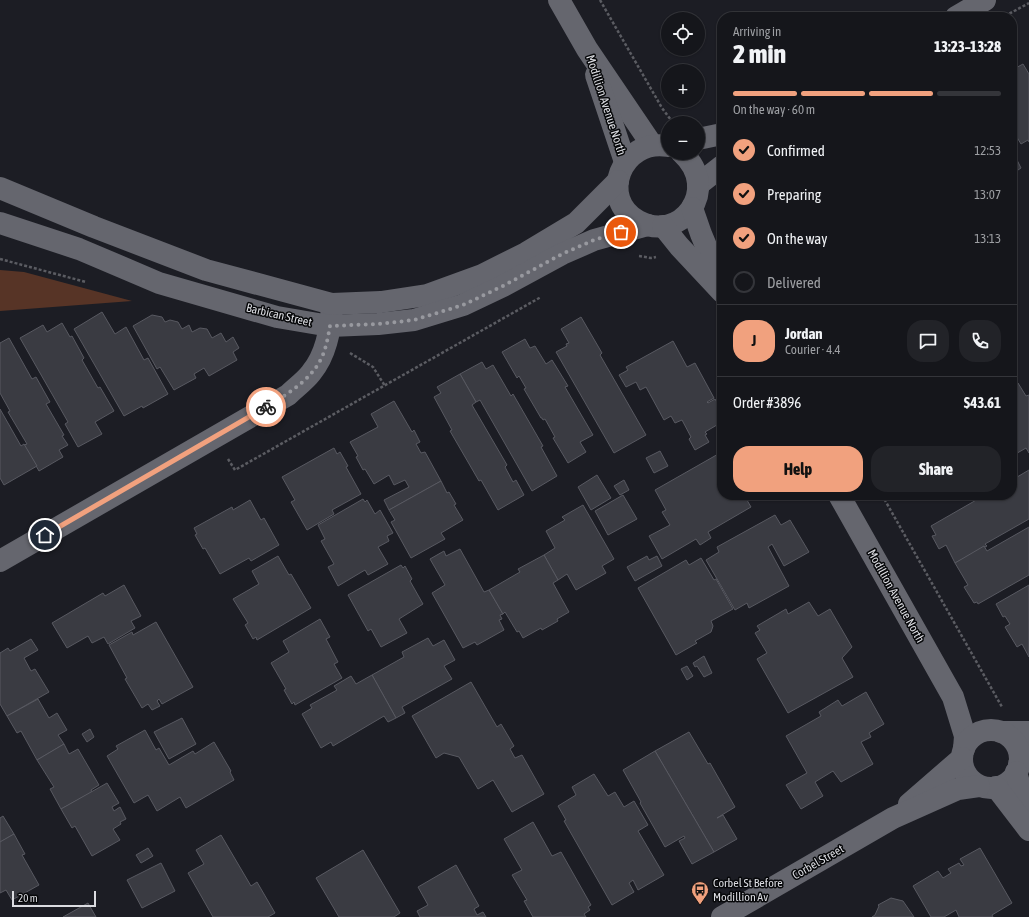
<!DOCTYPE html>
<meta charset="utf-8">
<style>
:root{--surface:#15161b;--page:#222328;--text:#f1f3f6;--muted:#9d9fa3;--line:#34353a;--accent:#f1a17e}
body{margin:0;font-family:"Asap Condensed",sans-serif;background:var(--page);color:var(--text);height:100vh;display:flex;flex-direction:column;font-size:15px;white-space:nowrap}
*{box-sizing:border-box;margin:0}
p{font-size:13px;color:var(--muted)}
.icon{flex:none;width:22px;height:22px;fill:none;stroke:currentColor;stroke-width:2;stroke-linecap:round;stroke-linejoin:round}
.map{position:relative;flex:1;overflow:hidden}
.side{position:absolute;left:717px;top:12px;width:300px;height:488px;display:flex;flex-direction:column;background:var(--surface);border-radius:16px;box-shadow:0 1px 3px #0004,0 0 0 1px var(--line)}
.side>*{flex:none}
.buttons{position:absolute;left:661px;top:12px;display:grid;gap:8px}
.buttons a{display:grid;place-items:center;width:44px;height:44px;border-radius:50%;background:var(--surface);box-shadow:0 1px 3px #0004,0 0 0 1px var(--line);font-size:20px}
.scale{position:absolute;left:12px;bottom:10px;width:84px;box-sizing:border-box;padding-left:4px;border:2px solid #dbdce1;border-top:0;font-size:11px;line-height:14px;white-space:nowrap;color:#dbdce1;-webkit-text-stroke:3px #07080a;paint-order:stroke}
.pin{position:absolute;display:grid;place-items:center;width:34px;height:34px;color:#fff;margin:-17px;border:2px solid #fff;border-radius:50%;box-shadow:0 1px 4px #0007}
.courier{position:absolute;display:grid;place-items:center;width:40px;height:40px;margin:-20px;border:3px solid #f1a17e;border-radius:50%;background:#fff;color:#222;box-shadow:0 1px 5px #0007}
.overview em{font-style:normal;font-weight:800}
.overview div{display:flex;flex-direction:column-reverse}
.overview{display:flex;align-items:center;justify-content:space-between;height:68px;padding:0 16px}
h1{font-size:26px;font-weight:800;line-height:30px}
.bar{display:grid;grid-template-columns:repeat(4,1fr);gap:6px 4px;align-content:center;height:48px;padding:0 16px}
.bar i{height:5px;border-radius:3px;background:var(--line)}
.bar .current{background:var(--accent)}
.bar p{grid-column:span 4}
.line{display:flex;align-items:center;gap:10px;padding:0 16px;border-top:1px solid var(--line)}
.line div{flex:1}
.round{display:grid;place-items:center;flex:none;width:42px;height:42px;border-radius:16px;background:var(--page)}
ol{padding:0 16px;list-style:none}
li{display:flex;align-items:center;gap:12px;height:44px}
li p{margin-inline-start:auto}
li .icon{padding:4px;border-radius:50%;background:var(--accent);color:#111;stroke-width:4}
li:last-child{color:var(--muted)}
li i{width:22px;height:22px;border:2px solid var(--line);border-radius:50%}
.button{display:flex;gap:8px;margin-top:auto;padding:8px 16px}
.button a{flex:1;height:46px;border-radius:16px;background:var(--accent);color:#111;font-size:16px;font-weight:800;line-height:46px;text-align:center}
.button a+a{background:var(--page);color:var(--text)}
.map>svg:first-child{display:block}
.green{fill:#573426}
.building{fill:#3a3b42;stroke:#585961}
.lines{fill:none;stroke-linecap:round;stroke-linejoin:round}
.path{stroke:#5b5c62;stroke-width:2.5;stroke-dasharray:3 2;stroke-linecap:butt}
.minor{stroke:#65666e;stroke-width:22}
.tertiary{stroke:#65666e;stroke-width:22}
.done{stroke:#98999f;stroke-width:4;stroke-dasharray:0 7.2}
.route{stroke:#f1a17e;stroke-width:5}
.labels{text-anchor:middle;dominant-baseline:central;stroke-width:3;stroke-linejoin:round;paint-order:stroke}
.street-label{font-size:12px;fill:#dbdce1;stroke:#07080a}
.poi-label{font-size:12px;fill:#dbdce1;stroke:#07080a;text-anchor:start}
</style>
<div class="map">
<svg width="1029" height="917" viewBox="0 0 1029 917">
<rect width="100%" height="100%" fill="#1c1d24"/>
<!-- green -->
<path class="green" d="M0,270L24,272L132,301L0,311Z"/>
<!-- building -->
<g class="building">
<path d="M1023,64L1029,74V142L1028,140L1021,144L1012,129V70Z"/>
<path d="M1013,152L1021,168L1012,174V153Z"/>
<path d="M102,312L115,334L126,327L144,360L148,358L168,394L143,408L142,406L124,416L74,329Z"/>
<path d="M152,315L162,317L165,322L170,320L178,322L182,329L189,325L192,332L200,328L207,329L212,338L221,333L226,342L233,337L239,348L233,352L237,360L209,376L204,368L194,374L196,378L174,390L160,367L157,369L133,326Z"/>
<path d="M581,317L602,353L600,355L646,435L614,453L556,352L567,346L566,344L569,343L561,329Z"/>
<path d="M62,323L70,337L72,336L84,358L82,360L98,388L100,387L114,411L95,422L102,434L78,447L65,424L68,422L20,338L43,325L47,332Z"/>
<path d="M9,338L32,379L36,377L50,402L46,404L64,435L62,436L68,445L59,450L63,457L39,471L24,445L27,444L8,412L10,411L0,393V343Z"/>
<path d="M525,339L530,348L535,346L546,364L552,360L568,386L565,387L593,435L580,442L586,452L568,463L553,438L555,437L545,419L543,420L542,418H541L524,389L526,388L519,376L517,378L502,352Z"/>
<path d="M673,341L687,367L695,363L714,398L707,402L708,403L715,399L722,411V422L705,432L707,434L705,435L709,442L695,450L689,439L691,437L682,420L675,423L671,416L664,420L646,387L640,390L636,382L626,387L619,375L628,370L626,367Z"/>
<path d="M482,362L486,369L493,365L511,396L513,394L543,446L541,447L557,476L532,491L480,400L476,402L460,374Z"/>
<path d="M460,374L476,402L472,405L507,465L505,467L513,482L516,480L524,495L498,510L481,480L479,481L450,431L452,430L434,397L441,393L437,387Z"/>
<path d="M1018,383L1026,396L1029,395V453L1026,448L1012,456V387Z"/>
<path d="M394,401L412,432L414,430L420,442L416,444L421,453L425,452L441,481L389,510L384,500L409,487L405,480L394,485L389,475L374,484L365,469L363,470L356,457L358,456L350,442L378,427L371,414Z"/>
<path d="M0,409L21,446L24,444L37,466L4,485L0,478Z"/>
<path d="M334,448L337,454L340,452L348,466L346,467L361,494L332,510L334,514L307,530L291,502L295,500L282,477Z"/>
<path d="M660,451L668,466L654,473L646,458Z"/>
<path d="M720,453L722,456V495H744L751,507L708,532L711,538L700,545L696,539L662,559L649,536L670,525L662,512L666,510L655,490Z"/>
<path d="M1029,470V519L985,544L987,546L955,563L946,545L939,549L932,536L936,535L931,526L985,495H1012V480Z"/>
<path d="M597,475L611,498L591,510L578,487Z"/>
<path d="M624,480L629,490L620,495L614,486Z"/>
<path d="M441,481L447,493L449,492L456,504L454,505L463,520L441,533L445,539L411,558L391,522L395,520L389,510Z"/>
<path d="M623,495L637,519L608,535L595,511Z"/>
<path d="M363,499L365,502L367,500L375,514L380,510L393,533L387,536L389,541L378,547L388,564L368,575L365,570L338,586L328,567L334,564L321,541L325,539L318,525Z"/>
<path d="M250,500L261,520L264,518L279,545L251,561L249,558L220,574L205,548L203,549L195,535L197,534L194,528L232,507L233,510Z"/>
<path d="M583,505L614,559L602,566L606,573L576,590L567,574L558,580L544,555L555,548L546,531L565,520L562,517Z"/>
<path d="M775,515L781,525L790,520L809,552L784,566L772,544L768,547L789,586L749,608L747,603L735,610L706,560L719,552L717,547Z"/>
<path d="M1029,527V575L978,604L977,602L974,603L964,587L968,585L955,563L984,546L987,551Z"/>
<path d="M460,549L484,592L489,590L503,614L500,615L502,619L499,620L504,630L477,645L475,642L463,648L432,593L445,585L430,559L444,551L446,556Z"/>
<path d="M544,555L558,580L553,583L569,612L557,619L558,621L542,630L541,628L523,638L519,631L517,632L505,612L503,614L489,590L520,572L518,569Z"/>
<path d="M278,556L289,575L291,574L311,608L257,640L256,637L253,639L245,625L248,623L233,599L259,584L252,571Z"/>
<path d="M647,556L649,560L657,556L662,566L635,581L627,567Z"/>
<path d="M701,558L714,580L716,579L733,609L711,621L713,626L711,632L695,641L697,643L676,655L638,588L686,560L689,565Z"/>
<path d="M401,565L403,568L405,566L412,579L410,581L423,604L399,619L407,633L381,647L371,629L368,631L348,595Z"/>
<path d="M124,585L141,616L131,621L135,628L108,644L104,637L92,643L88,636L67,648L52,623L103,593L105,596Z"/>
<path d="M1029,585V657L1022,644L1017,647L1005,627L1010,624L1005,616L1003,617L996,604Z"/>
<path d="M809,602L818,616L830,609L852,647L842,658L853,677L788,713L757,659L767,653L755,633L760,630L757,626L786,609L788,614Z"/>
<path d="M320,619L330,637L326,639L338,662L334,664L342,678L295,705L294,702L292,704L284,690L286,689L271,663L289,652L283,641Z"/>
<path d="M156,622L193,687L162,704L159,699L157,701L160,706L152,710L148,704L142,708L125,679L127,678L109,645L132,632L133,635Z"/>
<path d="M428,638L433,646L444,640L455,660L444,666L452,679L402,707L405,713L396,718L372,675L404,657L402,652Z"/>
<path d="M31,639L38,650L24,658L31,671L35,669L49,692L7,716L0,704V653L8,648L10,651Z"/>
<path d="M704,656L712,673L704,677L697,666L695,667L693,663Z"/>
<path d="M687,666L693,676L687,680L681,669Z"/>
<path d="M372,675L396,718L388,722L384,716L333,746L331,742L321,748L302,714L312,708L310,705L337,690L334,686L351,676L356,684Z"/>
<path d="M471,682L497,727L501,724L514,746L510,749L515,758L522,755L544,794L512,812L493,780L478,789L459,757L444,753L436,758L412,716Z"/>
<path d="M866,692L884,724L869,733L871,737L861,742L873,764L841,782L833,771L815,782L823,796L801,809L786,785L807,773L786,736L821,716L819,712L838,700L842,706Z"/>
<path d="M38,699L49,718L57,713L67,730L58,735L64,744L37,760L21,731L17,733L7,716Z"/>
<path d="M182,718L196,744L169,759L154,732Z"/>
<path d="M90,729L94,737L87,742L82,734Z"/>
<path d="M145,730L156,750L159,748L169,765L193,751L195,754L214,742L231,771L230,772L234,780L186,808L180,797L157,811L148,795L134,803L107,756L118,749L116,746Z"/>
<path d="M689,732L708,764L710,763L735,807L717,818L723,815L737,839L714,852L655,751Z"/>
<path d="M64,744L69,754L78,749L99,785L91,790L92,792L61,809L50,789L54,787L37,760Z"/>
<path d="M655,751L714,852L692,864L679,841L685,838L684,836L665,847L640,803L641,802L623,770Z"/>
<path d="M594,774L608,796L615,792L624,807L634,801L648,825L638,831L664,875L638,890L633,880L629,883L634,892L612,905L564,821L566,820L558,806L576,795L572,787Z"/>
<path d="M107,783L119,803L112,807L114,811L120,807L126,819L120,822L121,824L113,829L120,840L92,856L75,826L72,828L61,809Z"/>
<path d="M3,816L14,834L0,842V818Z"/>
<path d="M533,822L552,856L561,852L591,905L588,907L590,910L584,914L586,917H533L524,901L527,900L512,875L522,870L504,839Z"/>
<path d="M14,834L25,854L22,855L39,885L12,900L6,890L0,893V842Z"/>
<path d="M221,835L251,886L257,882L275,913L268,917H213L188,873L204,864L196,850Z"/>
<path d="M148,848L153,856L141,863L136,855Z"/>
<path d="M980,848L1012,903L992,915L993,917H959L956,910L944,917H931L913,886L938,871L943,878L951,873L948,869L959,863L961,866L964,865L960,859Z"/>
<path d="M363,850L400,913L394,917H339L316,878Z"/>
<path d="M161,863L175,891L142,908L127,880Z"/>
<path d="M456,865L479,906L474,909L477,915L483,912L486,917H420L417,911L428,905L418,887Z"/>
<path d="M891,898L903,901L914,917H872L875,915L879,906L878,905Z"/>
<path d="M88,903L96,917H63Z"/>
</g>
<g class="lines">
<!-- path -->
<g class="path">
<path d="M600,0L662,108L671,120"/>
<path d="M1005,16L1029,3"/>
<path d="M639,256L651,258L656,257"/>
<path d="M0,259L86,282"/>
<path d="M350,353L373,367L385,386"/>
<path d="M228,459L235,470L541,297"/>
<path d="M882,495L1002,707"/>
</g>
<!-- minor -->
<g class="minor">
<path d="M956,17L985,0"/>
<path d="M698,139L722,134"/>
<path d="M699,184L722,166"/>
<path d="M0,561L288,395C295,388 305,381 311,373C326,355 330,331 332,308"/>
<path d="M1001,732H1029"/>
<path d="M1019,764L1029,753"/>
</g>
<!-- tertiary -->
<g class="tertiary">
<path d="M559,0L587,49L652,145"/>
<path d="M596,75L625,162"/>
<path d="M668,146C621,138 598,199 638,221C680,244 722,190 682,153"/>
<path d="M0,188L94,227L206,270L332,304L381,302L427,295L482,275L526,253L576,223L618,181"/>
<path d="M692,208L701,234L722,284"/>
<path d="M0,223L79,249L159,283L277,317L330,326L378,324L414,320L463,305L503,286L562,254L594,240L648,225"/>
<path d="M663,226L679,246L722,292"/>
<path d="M839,495L953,697L965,736L964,749"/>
<circle cx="991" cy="759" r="29"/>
<path d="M1016,772L1029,819"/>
<path d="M996,787L1029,830"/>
<path d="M909,804L962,758"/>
<path d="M722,917L893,818L958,789L979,786"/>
</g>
</g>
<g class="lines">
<!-- done -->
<path class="done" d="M266,407C286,395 310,381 321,359C326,349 328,337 330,326L378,324L414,320L463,305L503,286L562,254L594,240L621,232"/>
<!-- route -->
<path class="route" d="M45,535L266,407"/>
</g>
<!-- icons -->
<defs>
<g id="bus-pin" transform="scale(0.9)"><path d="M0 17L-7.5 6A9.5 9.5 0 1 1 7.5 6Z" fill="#f1a17e" stroke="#07080a"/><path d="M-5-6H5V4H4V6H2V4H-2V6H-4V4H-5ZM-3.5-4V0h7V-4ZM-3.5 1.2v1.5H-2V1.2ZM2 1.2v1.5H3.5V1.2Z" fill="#111"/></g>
</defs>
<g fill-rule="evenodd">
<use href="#bus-pin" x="700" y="890"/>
</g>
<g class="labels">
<!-- street labels -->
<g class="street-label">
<text transform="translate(606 105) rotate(72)">Modillion Avenue North</text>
<text transform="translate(279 315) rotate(13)">Barbican Street</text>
<text transform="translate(896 596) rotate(61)">Modillion Avenue North</text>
<text transform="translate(818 862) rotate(-30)">Corbel Street</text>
</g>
<!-- poi labels -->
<g class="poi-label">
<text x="713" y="883">Corbel St Before<tspan x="713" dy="14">Modillion Av</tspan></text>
</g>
</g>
</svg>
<div class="buttons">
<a><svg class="icon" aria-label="locate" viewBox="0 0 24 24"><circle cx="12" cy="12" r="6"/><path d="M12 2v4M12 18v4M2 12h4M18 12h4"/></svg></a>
<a>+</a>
<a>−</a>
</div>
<div class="scale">20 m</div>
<div class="pin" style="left:621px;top:232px;background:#ea580c"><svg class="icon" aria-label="bag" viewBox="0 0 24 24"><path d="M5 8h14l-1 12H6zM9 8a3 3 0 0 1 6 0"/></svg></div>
<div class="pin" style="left:45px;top:535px;background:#1f2937"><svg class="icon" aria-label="home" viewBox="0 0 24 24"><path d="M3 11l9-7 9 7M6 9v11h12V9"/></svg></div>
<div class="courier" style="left:266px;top:407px"><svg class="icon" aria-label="bike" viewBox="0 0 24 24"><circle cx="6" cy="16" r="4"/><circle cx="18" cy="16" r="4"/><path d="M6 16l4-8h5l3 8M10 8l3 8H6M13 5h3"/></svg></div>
<section class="side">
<div class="overview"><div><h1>2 min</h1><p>Arriving in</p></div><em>13:23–13:28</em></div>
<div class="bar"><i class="current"></i><i class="current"></i><i class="current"></i><i></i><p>On the way · 60 m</p></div>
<ol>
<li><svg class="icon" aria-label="check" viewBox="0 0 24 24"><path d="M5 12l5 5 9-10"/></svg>Confirmed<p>12:53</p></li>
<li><svg class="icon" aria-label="check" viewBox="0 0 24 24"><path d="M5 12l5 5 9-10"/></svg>Preparing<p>13:07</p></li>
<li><svg class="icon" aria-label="check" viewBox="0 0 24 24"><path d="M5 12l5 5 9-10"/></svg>On the way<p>13:13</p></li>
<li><i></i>Delivered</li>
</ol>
<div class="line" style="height:72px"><b class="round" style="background:var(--accent);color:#111">J</b><div><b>Jordan</b><p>Courier · 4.4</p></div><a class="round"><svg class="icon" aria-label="chat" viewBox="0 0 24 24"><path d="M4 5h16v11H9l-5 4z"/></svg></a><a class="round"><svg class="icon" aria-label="phone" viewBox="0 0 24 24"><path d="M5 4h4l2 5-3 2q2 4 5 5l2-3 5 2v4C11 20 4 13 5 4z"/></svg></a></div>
<div class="line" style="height:52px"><div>Order #3896</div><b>$43.61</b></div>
<div class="button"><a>Help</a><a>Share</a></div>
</section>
</div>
